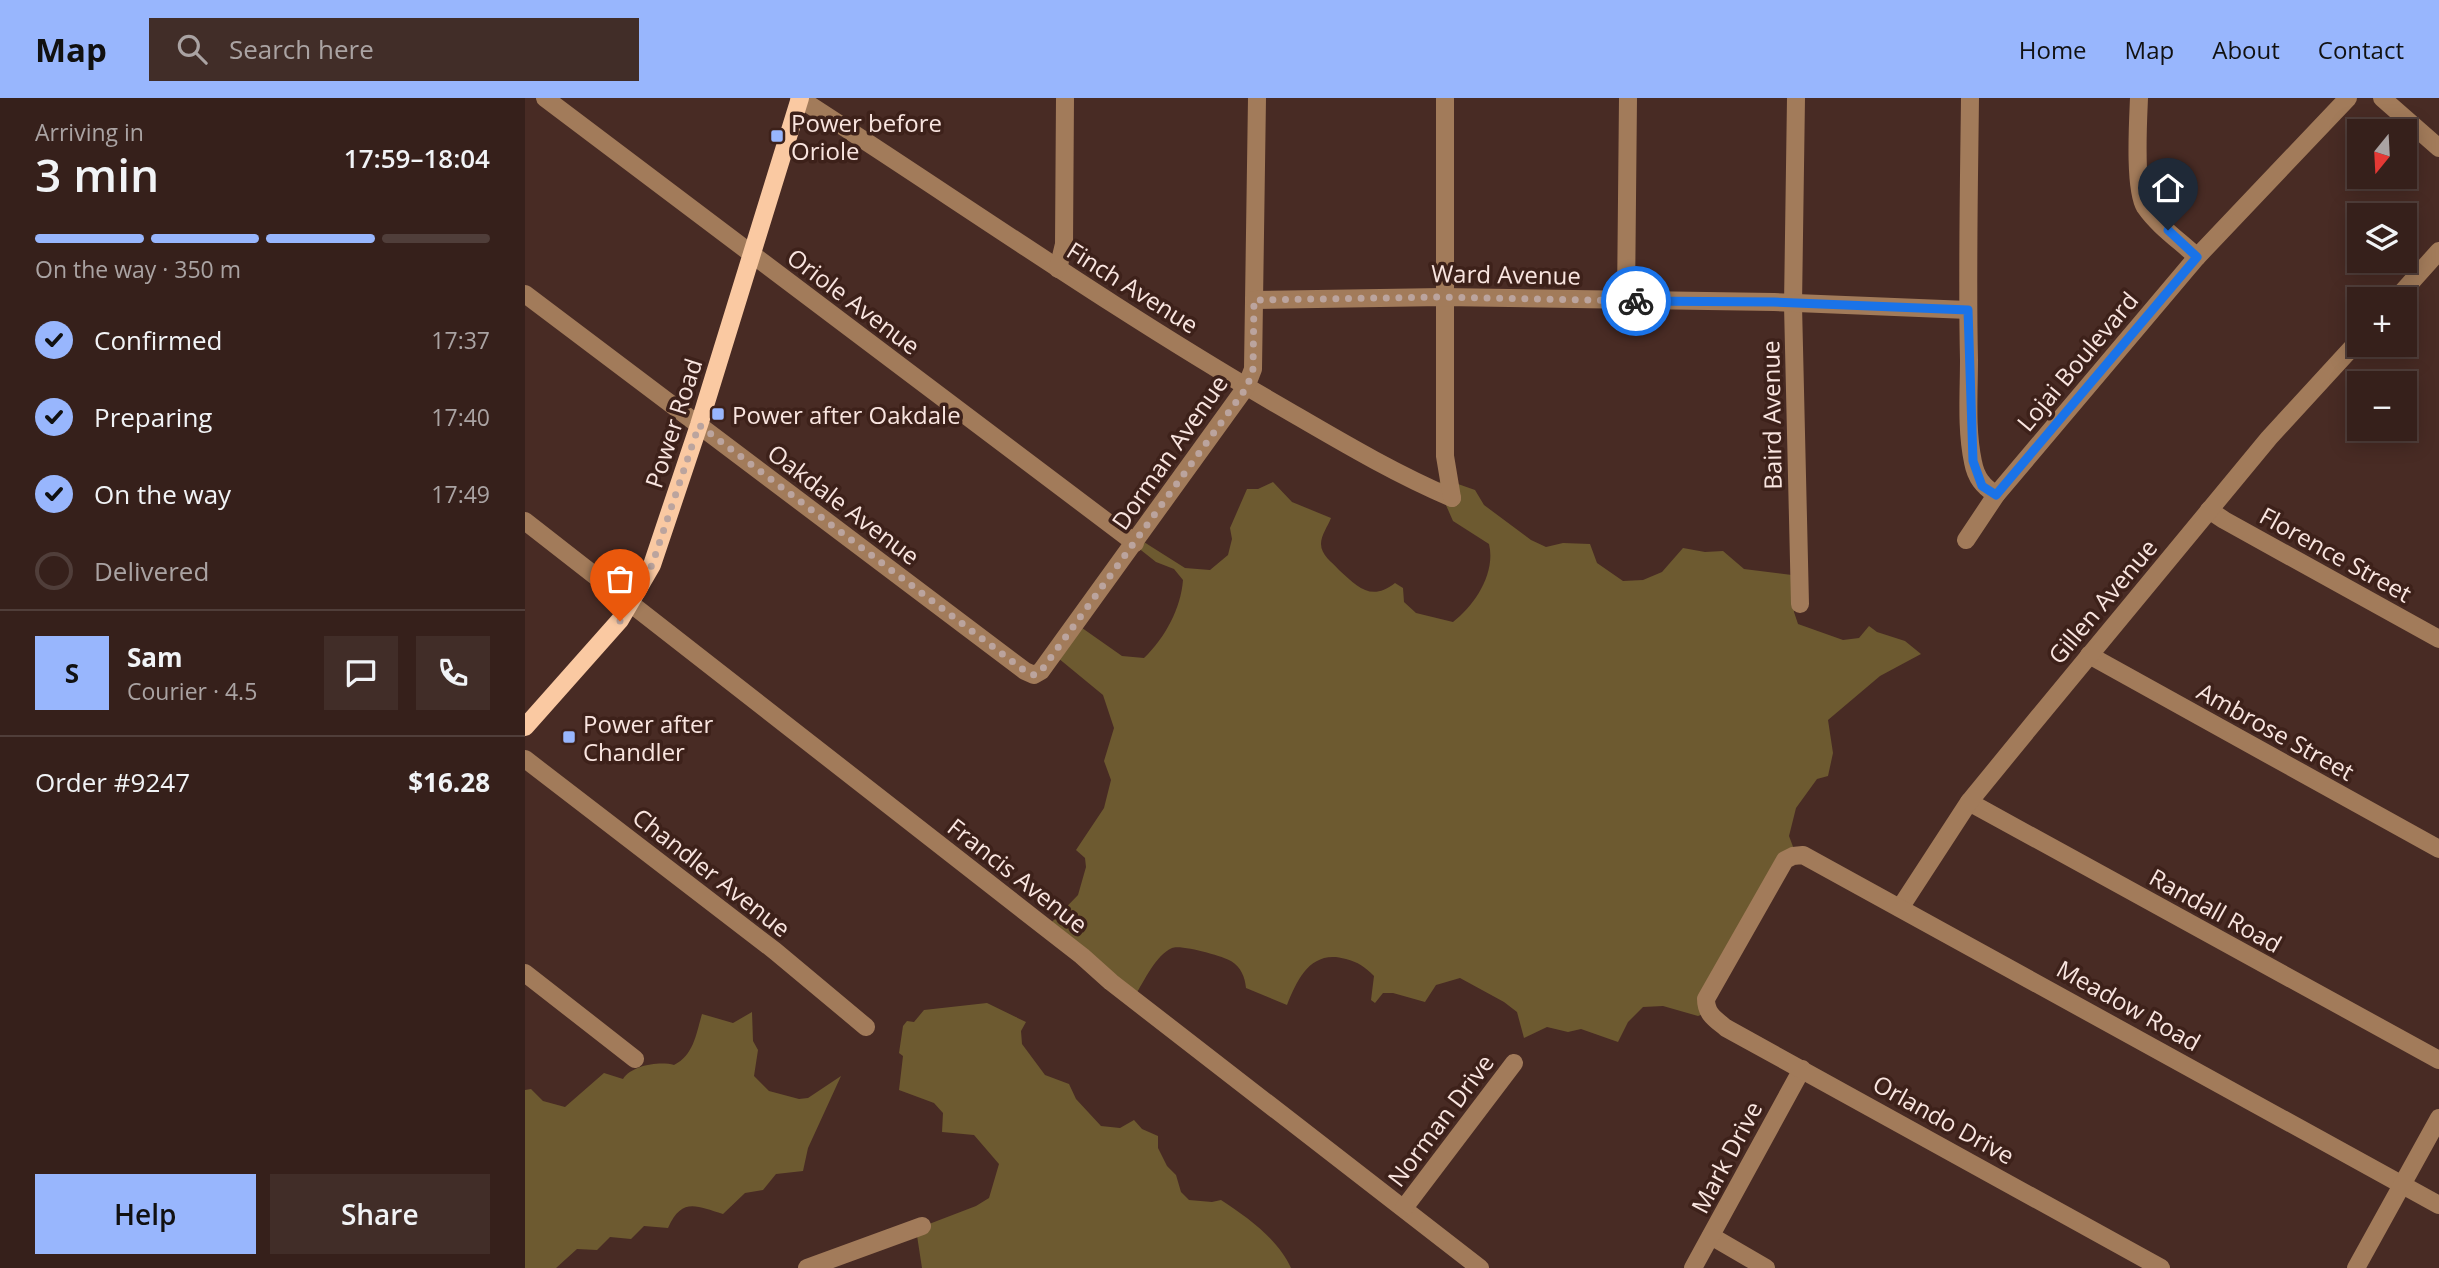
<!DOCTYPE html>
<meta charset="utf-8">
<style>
:root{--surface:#36201b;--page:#412d28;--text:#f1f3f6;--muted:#aaa3a3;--line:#503e3a;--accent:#98b6fd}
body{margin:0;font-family:"Open Sans",sans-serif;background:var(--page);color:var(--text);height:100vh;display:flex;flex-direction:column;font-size:26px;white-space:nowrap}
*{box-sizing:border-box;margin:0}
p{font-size:23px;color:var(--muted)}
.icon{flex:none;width:38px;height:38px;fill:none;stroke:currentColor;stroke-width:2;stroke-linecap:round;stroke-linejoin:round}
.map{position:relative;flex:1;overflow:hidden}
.details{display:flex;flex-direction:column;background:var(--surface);width:525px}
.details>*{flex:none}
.needle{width:46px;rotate:198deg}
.buttons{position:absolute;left:1822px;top:21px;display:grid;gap:14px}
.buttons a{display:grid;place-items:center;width:70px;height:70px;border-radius:0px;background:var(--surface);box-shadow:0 4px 18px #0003,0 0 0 2px var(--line);font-size:35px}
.pin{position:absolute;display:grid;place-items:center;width:60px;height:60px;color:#fff;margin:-72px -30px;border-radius:50% 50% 50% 0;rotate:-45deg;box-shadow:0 0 7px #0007}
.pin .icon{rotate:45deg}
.courier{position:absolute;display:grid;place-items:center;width:70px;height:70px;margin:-35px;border:5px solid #1a73e8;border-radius:50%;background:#fff;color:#222;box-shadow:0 2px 9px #0007}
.overview em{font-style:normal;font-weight:600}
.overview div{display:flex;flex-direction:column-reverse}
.overview{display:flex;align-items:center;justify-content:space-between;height:119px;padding:0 35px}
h1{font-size:46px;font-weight:600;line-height:52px}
.bar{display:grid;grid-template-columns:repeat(4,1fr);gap:10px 7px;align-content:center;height:84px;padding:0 35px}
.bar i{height:9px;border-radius:5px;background:var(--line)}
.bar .active{background:var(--accent)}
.bar p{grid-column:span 4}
.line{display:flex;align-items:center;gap:18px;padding:0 35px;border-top:2px solid var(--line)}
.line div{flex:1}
.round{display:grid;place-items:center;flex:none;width:74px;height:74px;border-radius:0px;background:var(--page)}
ol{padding:0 35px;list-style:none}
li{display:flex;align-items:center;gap:21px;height:77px}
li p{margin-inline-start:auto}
li .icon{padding:7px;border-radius:50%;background:var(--accent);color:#111;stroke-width:4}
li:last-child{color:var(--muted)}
li i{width:38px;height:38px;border:4px solid var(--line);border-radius:50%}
.primary-button{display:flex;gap:14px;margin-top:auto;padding:14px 35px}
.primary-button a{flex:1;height:80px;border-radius:0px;background:var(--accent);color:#111;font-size:28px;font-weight:600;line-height:80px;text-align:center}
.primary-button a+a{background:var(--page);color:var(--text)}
header{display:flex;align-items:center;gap:42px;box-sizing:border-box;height:98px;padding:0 35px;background:var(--accent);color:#111}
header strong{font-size:33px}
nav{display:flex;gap:38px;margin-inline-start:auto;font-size:24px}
.search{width:490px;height:63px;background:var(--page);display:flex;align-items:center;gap:18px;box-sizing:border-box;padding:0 24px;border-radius:0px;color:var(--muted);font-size:26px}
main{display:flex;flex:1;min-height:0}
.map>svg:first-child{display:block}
.green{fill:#6d5a30}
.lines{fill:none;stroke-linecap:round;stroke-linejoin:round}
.minor{stroke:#a27b5a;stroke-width:18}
.major{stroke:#fac9a2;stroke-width:18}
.done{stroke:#bba49e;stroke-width:7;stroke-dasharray:0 12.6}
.route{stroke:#1a73e8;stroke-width:9}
.poi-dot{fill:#98b6fd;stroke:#3d211a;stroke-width:2.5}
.labels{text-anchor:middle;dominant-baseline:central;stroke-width:7;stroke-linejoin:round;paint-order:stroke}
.poi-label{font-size:24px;fill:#f9e5e0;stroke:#3d211a;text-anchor:start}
.street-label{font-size:24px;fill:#f9e5e0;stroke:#3d211a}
</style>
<header>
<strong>Map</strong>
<div class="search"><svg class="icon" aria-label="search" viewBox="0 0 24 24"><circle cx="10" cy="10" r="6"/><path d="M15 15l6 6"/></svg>Search here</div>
<nav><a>Home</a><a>Map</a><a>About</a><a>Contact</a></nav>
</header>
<main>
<section class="details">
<div class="overview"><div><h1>3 min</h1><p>Arriving in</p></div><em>17:59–18:04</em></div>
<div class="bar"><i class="active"></i><i class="active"></i><i class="active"></i><i></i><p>On the way · 350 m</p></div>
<ol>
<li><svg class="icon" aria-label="check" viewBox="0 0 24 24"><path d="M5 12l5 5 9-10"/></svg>Confirmed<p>17:37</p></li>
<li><svg class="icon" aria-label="check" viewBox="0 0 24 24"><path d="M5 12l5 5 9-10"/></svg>Preparing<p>17:40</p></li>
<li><svg class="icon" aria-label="check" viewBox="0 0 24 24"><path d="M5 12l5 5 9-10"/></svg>On the way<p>17:49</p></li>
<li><i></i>Delivered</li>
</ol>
<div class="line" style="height:126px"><b class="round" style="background:var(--accent);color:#111">S</b><div><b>Sam</b><p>Courier · 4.5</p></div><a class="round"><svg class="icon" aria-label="chat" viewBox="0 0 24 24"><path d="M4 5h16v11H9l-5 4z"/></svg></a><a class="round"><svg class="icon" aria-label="phone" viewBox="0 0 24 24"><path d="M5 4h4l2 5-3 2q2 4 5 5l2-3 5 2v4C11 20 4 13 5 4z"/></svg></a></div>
<div class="line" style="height:91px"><div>Order #9247</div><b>$16.28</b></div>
<div class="primary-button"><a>Help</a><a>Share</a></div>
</section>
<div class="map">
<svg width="1914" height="1170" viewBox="0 0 1914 1170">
<rect width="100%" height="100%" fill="#482b24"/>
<!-- green -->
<g class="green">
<path d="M916,380L950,392L959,407L1006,442L1021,449L1038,445L1065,446L1072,465L1098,483L1118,482L1137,474L1158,450L1180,454L1198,453L1219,471L1267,477L1269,514L1273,526L1318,542L1334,540L1344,528L1352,534L1380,543L1396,556L1355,578L1303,622L1308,655L1303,678L1292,681L1271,710L1264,738L1270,754L1181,915L1173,918L1138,908L1118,909L1103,924L1093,944L1056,931L1043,934L1022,929L999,940L992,914L979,904L935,880L911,887L900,904L868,895H858L850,905L846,902L849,878C840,869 833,864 821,861C787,851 773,879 762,907L721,890C720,879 716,869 706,863C698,858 655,846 647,850C631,857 619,883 610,898L523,828L553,797L561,769L560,760L551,752L579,710L586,682L579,663L589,630L578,597L527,555L550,525L597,558L619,560C640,540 656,510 658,482L649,471L631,464L607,445L611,439L660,470L685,472L703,457L707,441L705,430L722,391H733L748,384L767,404L806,420C803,428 796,437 796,446C796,457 807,464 814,472C833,489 846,504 870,485L878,490L879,504L891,515L928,524C950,507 971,475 964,446L928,423L913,389Z"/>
<path d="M462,905L501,924L496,933L497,946L520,977L544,986L551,1001L576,1028L595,1030L609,1022L617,1031L633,1038V1050L642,1068L651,1077L656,1094L664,1102L687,1104L696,1102C722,1119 753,1141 766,1170H397L391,1131L451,1108L464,1100L474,1066L449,1037L417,1034L418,1015L409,1005L374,992L378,958L374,955L378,928L382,923L389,924L399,912Z"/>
<path d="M227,914L228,943L233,952L229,978L244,993L274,1001L283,1000L316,978L283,1050L278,1073L251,1076L238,1092L220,1095L198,1116C171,1108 157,1099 143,1130L119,1128L106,1141L85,1139L72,1152L52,1151L31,1170H0V992L6,991L18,1003L40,1009L79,975L98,981C107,967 135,963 149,967C169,957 171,936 177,916L208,925Z"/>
</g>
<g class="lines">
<!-- minor -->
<g class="minor">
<path d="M20,0L610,445"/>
<path d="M274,0C434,103 589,212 753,307C810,340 866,374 927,400"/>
<path d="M920,0V358L927,400"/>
<path d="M1271,0L1268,207L1275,506"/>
<path d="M1445,0C1444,87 1442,175 1444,262C1444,295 1441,331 1448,364C1451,380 1458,388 1471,397"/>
<path d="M1614,0C1613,24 1609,91 1620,109C1633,128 1655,143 1672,159"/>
<path d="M1857,0L1914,50"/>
<path d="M533,171L539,146L540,0"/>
<path d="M0,196L500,573L509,577L516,573L721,289L728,271L732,0"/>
<path d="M1871,201L1914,153"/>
<path d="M729,202L918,199L1249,204L1443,212"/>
<path d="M1101,202L1103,0"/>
<path d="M1684,412L1699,422L1914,541"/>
<path d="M0,423L557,858L586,884L955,1170"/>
<path d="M1441,442L1471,397L1672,159L1823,0"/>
<path d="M1564,557L1914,751"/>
<path d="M0,661L250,853L341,929"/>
<path d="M1444,704L1914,962"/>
<path d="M1375,810L1444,704L1511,622L1744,340L1834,242"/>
<path d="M0,875L110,961"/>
<path d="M879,1110L989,965"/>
<path d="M1186,1138L1241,1170"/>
<path d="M282,1170L397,1128"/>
<path d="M1168,1170L1277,971"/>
<path d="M1636,1170L1201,930C1190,921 1181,916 1181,901L1260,762L1268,758L1278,757L1914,1107"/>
<path d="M1831,1170L1914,1020"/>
</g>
<!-- major -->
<path class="major" d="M0,629L95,522L127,467L174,327L275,0"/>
</g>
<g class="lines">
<!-- done -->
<path class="done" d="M95,523L127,467L174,327L500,573L509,577L516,573L722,289L728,271L729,202L918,199L1111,203"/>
<!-- route -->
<path class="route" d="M1111,203L1249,204L1443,212L1448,363L1457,388L1471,397L1672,159L1643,132"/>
</g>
<!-- markers -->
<g class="poi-dot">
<rect x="245" y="31" width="14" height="14" rx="3.5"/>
<rect x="186" y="309" width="14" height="14" rx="3.5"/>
<rect x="37" y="632" width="14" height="14" rx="3.5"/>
</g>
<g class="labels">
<!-- poi labels -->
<g class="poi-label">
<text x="266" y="24">Power before<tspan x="266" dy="28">Oriole</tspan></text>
<text x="207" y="316">Power after Oakdale</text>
<text x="58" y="625">Power after<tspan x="58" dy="28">Chandler</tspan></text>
</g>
<!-- street labels -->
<g class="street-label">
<text transform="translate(981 176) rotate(1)">Ward Avenue</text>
<text transform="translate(608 189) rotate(32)">Finch Avenue</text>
<text transform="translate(329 203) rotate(37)">Oriole Avenue</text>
<text transform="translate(1552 263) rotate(-50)">Lojai Boulevard</text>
<text transform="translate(1246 317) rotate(-91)">Baird Avenue</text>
<text transform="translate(148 325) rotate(-72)">Power Road</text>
<text transform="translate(644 354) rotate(-55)">Dorman Avenue</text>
<text transform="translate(319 406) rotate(37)">Oakdale Avenue</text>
<text transform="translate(1811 456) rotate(29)">Florence Street</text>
<text transform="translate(1577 503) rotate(-50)">Gillen Avenue</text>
<text transform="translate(1751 633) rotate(29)">Ambrose Street</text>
<text transform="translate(187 774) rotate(38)">Chandler Avenue</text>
<text transform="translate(493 777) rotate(38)">Francis Avenue</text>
<text transform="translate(1691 812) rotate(29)">Randall Road</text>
<text transform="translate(1604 907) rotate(29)">Meadow Road</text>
<text transform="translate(1419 1021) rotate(29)">Orlando Drive</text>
<text transform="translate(915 1022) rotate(-53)">Norman Drive</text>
<text transform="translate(1201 1059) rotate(-62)">Mark Drive</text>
</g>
</g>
</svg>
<div class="buttons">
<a><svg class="needle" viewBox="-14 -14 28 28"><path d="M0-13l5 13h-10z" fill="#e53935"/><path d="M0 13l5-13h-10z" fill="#aaa3a3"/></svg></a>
<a><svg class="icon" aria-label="layers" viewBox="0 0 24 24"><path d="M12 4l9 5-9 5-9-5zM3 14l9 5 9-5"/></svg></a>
<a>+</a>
<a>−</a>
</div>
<div class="pin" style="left:95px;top:523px;background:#ea580c"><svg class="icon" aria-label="bag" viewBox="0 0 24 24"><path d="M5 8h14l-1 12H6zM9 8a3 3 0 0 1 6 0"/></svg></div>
<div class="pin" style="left:1643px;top:132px;background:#1f2937"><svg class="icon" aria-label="home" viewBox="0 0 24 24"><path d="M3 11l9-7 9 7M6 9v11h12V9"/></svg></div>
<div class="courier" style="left:1111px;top:203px"><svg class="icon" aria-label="bike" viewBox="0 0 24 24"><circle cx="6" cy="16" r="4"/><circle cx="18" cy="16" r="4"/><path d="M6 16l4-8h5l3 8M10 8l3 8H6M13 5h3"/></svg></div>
</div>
</main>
